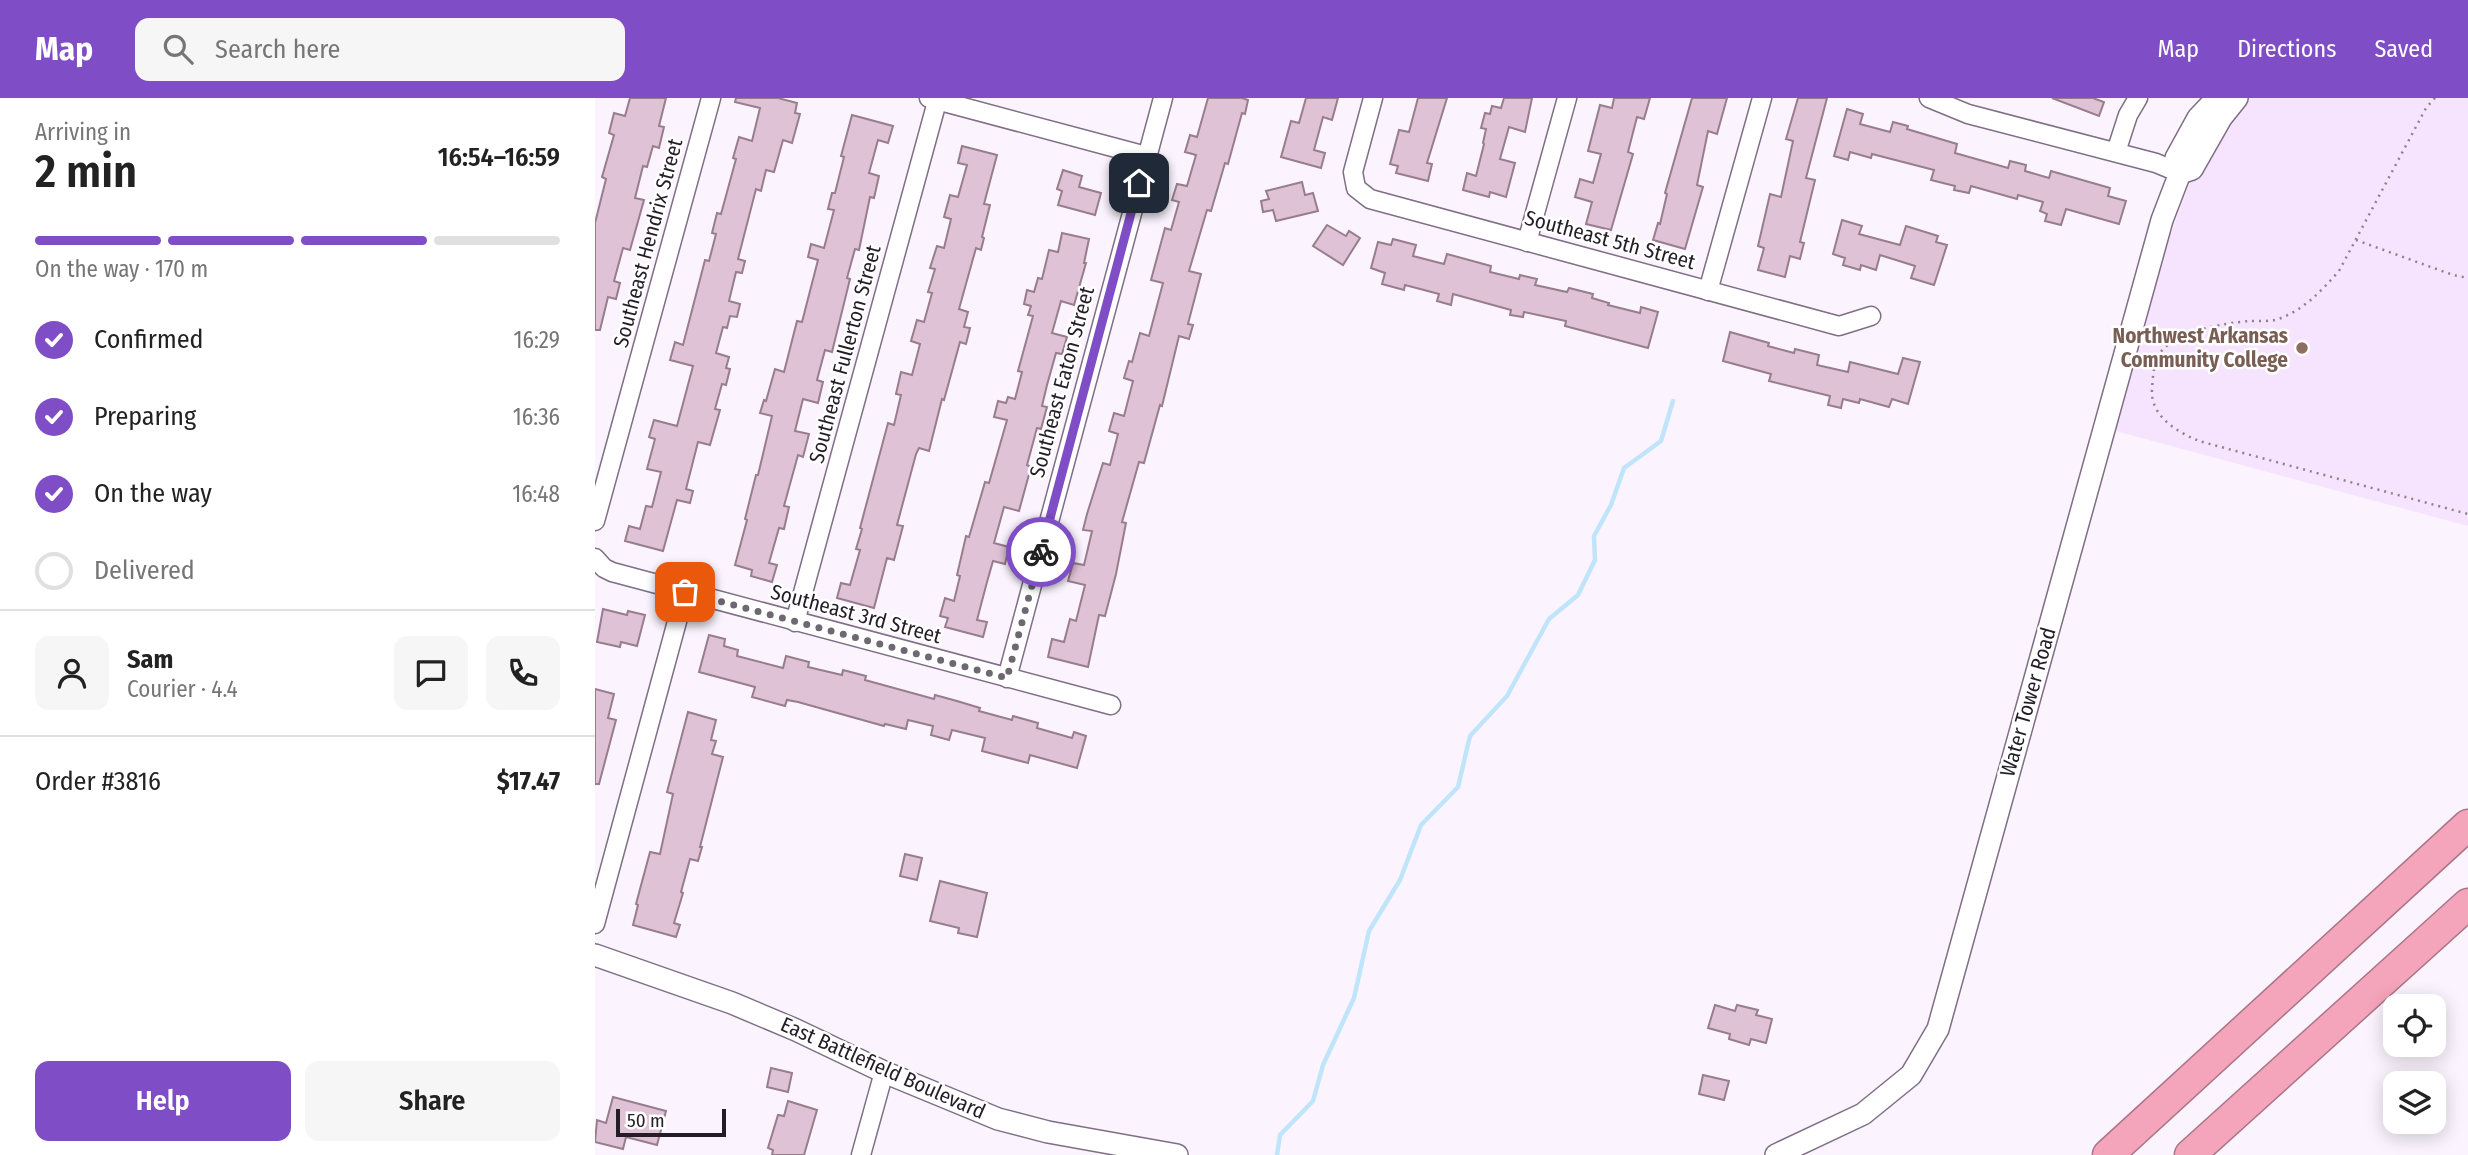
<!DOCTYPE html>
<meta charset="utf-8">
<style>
:root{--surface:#fff;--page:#f6f6f6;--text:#222;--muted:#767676;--line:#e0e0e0;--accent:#7f4dc5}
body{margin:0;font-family:"Fira Sans Condensed",sans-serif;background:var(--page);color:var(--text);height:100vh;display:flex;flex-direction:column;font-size:26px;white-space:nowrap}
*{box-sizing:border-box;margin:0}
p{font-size:23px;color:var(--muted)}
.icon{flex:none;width:38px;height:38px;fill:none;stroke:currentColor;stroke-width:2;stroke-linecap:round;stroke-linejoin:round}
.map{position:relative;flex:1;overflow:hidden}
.drawer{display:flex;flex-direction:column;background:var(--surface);width:595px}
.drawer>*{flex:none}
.controls{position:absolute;left:1788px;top:896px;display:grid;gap:14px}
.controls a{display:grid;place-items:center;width:63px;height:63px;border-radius:14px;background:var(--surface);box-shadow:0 4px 18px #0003;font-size:35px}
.scale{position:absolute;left:21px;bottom:18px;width:110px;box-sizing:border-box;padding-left:7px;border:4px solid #241d27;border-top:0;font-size:19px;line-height:24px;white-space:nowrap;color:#241d27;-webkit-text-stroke:5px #fff;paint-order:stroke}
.pin{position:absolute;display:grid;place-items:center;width:60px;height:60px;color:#fff;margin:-30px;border-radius:14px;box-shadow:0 4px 10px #0006}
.courier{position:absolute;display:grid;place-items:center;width:70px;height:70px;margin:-35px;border:5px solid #7f4dc5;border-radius:50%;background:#fff;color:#222;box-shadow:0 2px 9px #0007}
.headline em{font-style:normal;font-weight:600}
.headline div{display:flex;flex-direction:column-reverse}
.headline{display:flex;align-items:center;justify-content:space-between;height:119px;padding:0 35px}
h1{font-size:46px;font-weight:600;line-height:52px}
.bar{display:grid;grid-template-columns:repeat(4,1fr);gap:10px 7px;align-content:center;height:84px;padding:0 35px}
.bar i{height:9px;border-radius:5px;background:var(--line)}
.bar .current{background:var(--accent)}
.bar p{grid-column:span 4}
.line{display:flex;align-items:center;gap:18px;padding:0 35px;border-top:2px solid var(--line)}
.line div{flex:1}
.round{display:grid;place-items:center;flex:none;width:74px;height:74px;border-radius:14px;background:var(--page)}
ol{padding:0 35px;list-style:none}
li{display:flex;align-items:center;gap:21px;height:77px}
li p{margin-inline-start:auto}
li .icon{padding:7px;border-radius:50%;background:var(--accent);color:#fff;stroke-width:4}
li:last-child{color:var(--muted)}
li i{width:38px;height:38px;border:4px solid var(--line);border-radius:50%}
.cta{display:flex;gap:14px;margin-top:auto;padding:14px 35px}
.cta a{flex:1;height:80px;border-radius:14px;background:var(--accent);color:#fff;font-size:28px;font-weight:600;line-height:80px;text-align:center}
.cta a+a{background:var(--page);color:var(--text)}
header{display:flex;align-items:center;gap:42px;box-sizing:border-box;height:98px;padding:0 35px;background:var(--accent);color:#fff}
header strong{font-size:33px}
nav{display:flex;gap:38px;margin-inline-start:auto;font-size:24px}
.search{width:490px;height:63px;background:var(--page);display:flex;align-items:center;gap:18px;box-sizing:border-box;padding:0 24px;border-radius:14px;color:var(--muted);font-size:26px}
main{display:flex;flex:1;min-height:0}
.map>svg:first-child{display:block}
.built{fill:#f6e3fd}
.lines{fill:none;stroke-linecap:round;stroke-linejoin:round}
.stream{stroke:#c0e5fa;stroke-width:4.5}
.building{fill:#dfc2d5;stroke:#977d8e;stroke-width:2}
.minor-casing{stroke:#7f6e85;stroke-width:21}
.tertiary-casing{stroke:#7f6e85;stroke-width:24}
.motorway-casing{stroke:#ab7587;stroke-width:33}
.path{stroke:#8a838d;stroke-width:2.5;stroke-dasharray:2 5;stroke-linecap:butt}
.minor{stroke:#fff;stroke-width:18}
.tertiary{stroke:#fff;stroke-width:21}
.motorway{stroke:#f4a4bb;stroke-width:30}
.done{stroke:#6f6872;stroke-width:7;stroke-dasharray:0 12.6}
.route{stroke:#7f4dc5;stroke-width:9}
.education-dot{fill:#8d6e63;stroke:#fff;stroke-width:2.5}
.labels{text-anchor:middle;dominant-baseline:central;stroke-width:5;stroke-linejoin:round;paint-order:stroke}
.street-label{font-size:21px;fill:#241d27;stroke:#fff}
.education-label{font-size:21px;font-weight:bold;fill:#785e54;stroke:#fff;text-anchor:end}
</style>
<header>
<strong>Map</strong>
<div class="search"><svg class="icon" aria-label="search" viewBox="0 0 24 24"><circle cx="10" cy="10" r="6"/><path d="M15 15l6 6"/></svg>Search here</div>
<nav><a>Map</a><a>Directions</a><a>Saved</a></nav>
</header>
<main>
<section class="drawer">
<div class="headline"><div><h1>2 min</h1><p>Arriving in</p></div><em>16:54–16:59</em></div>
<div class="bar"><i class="current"></i><i class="current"></i><i class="current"></i><i></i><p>On the way · 170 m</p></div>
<ol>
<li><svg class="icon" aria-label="check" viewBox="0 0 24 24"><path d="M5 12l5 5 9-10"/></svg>Confirmed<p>16:29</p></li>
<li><svg class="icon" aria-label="check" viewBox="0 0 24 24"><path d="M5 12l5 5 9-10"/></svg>Preparing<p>16:36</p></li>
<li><svg class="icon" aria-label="check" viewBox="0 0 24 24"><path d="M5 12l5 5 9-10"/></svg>On the way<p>16:48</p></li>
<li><i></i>Delivered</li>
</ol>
<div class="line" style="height:126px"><a class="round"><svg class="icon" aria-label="person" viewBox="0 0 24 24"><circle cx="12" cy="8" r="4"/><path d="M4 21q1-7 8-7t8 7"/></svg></a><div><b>Sam</b><p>Courier · 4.4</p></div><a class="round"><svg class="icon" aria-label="chat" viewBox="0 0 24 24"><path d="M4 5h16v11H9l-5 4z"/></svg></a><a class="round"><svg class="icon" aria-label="phone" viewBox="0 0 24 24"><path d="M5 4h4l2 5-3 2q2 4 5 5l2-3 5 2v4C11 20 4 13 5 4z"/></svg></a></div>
<div class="line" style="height:91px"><div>Order #3816</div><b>$17.47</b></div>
<div class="cta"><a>Help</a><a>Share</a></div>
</section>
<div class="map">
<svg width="1873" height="1057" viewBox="0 0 1873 1057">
<rect width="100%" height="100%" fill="#fbf4fe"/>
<!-- built -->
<path class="built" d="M1651,0H1873V428L1517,332L1564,168L1595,84L1614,49Z"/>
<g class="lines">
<!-- stream -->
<path class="stream" d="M682,1057L685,1037L718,1003L728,967L759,900L774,833L805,782L826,727L863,689L875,638L912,598L954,521L983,497L1000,462L999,438L1016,407L1029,370L1066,343L1078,303"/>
</g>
<!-- building -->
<g class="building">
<path d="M35,0H71L64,28L69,29L64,50L58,48L52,69L48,68L40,100L49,102L35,152L28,150L19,183L25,185L21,201L13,199L5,232H0V125L11,81L7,79L19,37L14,35L19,15L30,18Z"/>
<path d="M141,0H183L202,5L200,15L205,16L197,45L188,42L179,74L171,72L166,93L161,91L143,161L150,163L147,175L141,174L134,203L145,206L142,219L135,218L132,230L128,229L121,255L134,259L131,270L135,271L131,287L127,286L120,311L125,312L115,347L103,344L91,391L98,393L95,405L82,402L68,453L30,443L34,428L45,431L51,408L57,409L66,374L52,371L60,341L54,339L59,322L82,328L98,268L75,262L80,244L88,247L110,162L114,163L121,136L117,135L122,115L126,116L141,61L138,60L144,39L157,43L165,10L140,4Z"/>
<path d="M613,0H647L653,2L650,16L647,15L633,66L630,65L616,113L612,112L594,173L606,176L593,226L598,227L594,241L584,238L567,308L565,307L549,365L544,364L527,424L531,425L521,476L510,518L504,517L493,569L453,559L457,541L469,544L475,521L481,523L490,487L473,483L478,465L489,467L497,433L488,432L492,416L508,365L515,367L523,336L514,333L519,315L529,318L538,283L529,280L534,263L537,264L545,235L554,238L568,185L556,182L570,130L576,132L584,104L577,102L582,86L592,88L601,57L590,54L595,37L602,39Z"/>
<path d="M711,0H743L737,22L728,19L719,52L730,55L726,70L686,59L696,23L704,25Z"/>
<path d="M823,0H852L832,65L837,66L833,83L801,75L803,68L795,66L804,32L814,34Z"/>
<path d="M909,0H937L930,34L914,29L905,61L920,65L911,99L895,94L894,99L868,92L872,75L881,78L889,46L888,45L891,31L886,30L890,15L895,16L897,8L906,10Z"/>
<path d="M1019,0H1055L1049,21L1042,19L1033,54L1038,56L1016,132L991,126L997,104L980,99L985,81L998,85L1006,56L993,53L1005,7L1017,10Z"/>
<path d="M1097,0H1132L1122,36L1113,33L1102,87L1108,89L1090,151L1058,142L1063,125L1065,126L1072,96L1070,95Z"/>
<path d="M1203,0H1232L1211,80L1220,82L1205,144L1209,145L1205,161L1195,158L1190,179L1163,172L1169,150L1163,148L1175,96L1186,99L1198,43L1191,41Z"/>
<path d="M1457,0H1498L1509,4L1504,18Z"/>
<path d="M1252,11L1268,16L1265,26L1295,34L1298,24L1313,28L1312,31L1362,46L1360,55L1413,70L1415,63L1431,67L1430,73L1454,80L1456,73L1515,90L1513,98L1531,103L1524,126L1471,111L1466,127L1450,123L1452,116L1445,113L1448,104L1423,97L1422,101L1376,88L1374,95L1359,92L1360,88L1336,82L1339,72L1277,56L1276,60L1255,54L1253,62L1239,58Z"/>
<path d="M257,17L298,28L293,45L283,42L274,75L284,78L279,100L275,99L264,152L260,151L252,180L255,181L237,254L230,252L222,282L228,284L223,305L208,301L200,333L214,336L208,359L203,357L189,408L194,409L189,431L184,430L174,465L182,467L177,484L156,478L157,472L140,467L152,422L150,421L161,377H163L177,318L165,315L169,302L171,303L180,271L189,274L202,223L207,224L223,162L213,159L216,146L229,150L239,112L233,111L237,95H240L249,59L246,58Z"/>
<path d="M367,48L402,57L389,106L395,107L387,139L389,140L386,152L381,150L364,211L373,214L369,229L375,230L371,246L365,244L349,302L347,301L334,353L324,350L321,356L302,427L308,428L299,462L292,460L279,510L242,500L246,485L255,487L265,452L261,451L267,431L265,430L293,325L299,327L306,297L301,296L306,274L317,277L325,246L316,243L322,222L329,224L337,195L333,194L340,171L335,170L342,148L349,150L356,121L349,119L355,97L363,99L372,67L363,65Z"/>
<path d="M468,72L487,78L484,89L506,95L500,117L463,107L467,93L462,91Z"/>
<path d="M707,84L710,97L718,95L723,113L681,123L678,112L668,114L666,103L674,101L671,93Z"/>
<path d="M1247,122L1267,128L1264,136L1305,147L1311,128L1343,138L1341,144L1352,147L1339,187L1316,180L1320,168L1285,157L1281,172L1266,167L1265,172L1248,167L1250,160L1238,156Z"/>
<path d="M732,127L751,138L754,133L765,140L748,167L718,148Z"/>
<path d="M467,135L494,141L489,165H491L479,207L466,203L457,235L472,239L467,256L461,255L452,287L447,308L452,309L446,331L442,330L432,367L436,369L424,413L409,409L399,445L414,449L410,466L398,463L392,484L382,522L392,524L388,539L350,529L353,520L345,518L350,500L359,503L365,478L362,477L371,438L374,439L390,384L394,385L412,322L399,319L403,303L411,305L413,299L420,301L427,274L423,273L438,218L433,217L436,208L429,206L432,192L439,194L443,180L447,181L454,152L463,154Z"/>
<path d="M798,141L821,147L818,158L849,166L852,156L896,168L895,174L924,181L925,177L942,181L940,187L972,194L974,190L998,196L997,200L1014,205L1013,207L1045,215L1046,209L1063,214L1053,250L970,228L971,223L929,214L928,219L915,217L916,212L858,196L856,207L842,203L844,196L810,187L809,192L787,186L790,175L776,170L783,144L796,147Z"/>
<path d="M1135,234L1174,245L1173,248L1199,255L1200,251L1224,257L1222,267L1253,274L1255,264L1303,276L1308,260L1325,264L1313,306L1297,301L1294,309L1265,301L1264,305L1248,301L1246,310L1233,307L1235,298L1174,283L1176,276L1128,263Z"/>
<path d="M8,511L32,517L33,513L50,517L42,548L26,544L25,549L2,544Z"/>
<path d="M114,537L130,541L129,548L143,552L142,558L188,570L191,558L214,564L213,569L247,577L248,572L271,578L270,582L339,601L340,597L362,603L385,610L384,613L417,622L418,618L443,625L442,630L477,640L479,634L491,638L482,670L435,657L433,665L387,653L390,640L357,632L354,642L336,637L338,628L313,622L311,631L290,626L289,628L203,604L192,602L190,608L157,599L160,589L104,574Z"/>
<path d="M0,591L19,596L13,620L21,622L4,686H0Z"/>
<path d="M93,614L121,622L116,642L121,643L117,656L128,659L105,749H107L103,763L95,761L86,794L88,795L79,825L85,827L81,839L38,827L43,807L41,806L55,754L65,756L78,696L72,694Z"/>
<path d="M310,756L327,760L322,782L305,778Z"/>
<path d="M345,783L392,795L382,839L363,835L364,830L335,823Z"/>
<path d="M1120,907L1140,913L1142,907L1163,912L1161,917L1177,921L1171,945L1156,941L1154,947L1134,941L1135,936L1113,930Z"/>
<path d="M176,970L197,975L193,994L172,989Z"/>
<path d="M1108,977L1134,983L1129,1002L1104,996Z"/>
<path d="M18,999L71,1013L62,1047L31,1039L28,1051L0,1044L2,1022L11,1025Z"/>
<path d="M193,1003L222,1012L209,1057H177L178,1052L173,1050L183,1017L189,1018Z"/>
</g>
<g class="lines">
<!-- minor casing -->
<g class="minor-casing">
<g id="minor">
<path d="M334,0L551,58"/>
<path d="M778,0L758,74L761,90L775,101L1244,228L1276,218"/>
<path d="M1334,0L1373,16L1561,65L1585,75"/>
<path d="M1521,54L1533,17L1543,0"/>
<path d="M932,144L972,0"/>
<path d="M1113,193L1167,0"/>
<path d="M0,423L116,0"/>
<path d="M0,460L9,470L17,474L516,607"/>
<path d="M200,524L343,0"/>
<path d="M412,580L568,0"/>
<path d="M0,826L90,494"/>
<path d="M266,1057L289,974"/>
</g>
</g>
<!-- tertiary casing -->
<g class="tertiary-casing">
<g id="tertiary">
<path d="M1585,75L1597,71L1626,20L1642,0"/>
<path d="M0,857L137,905L201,932L289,974L403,1021L453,1034L582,1057"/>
<path d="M1181,1057L1268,1016L1316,977L1343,931L1567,122L1585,75L1581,60L1603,20L1622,0"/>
</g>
</g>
<!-- motorway casing -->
<g class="motorway-casing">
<g id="motorway">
<path d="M1513,1057L1873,727"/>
<path d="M1595,1057L1873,806"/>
</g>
</g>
<!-- path -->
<g class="path">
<path d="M1840,0L1831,10L1744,173C1726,193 1711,210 1686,220C1677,224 1665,223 1654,223C1630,225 1580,233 1565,255C1558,265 1558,280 1557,291C1555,318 1582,334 1604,343L1873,416"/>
<path d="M1761,142L1858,177L1873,180"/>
</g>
<!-- minor -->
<use href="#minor" class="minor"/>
<!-- tertiary -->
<use href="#tertiary" class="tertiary"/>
<!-- motorway -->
<use href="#motorway" class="motorway"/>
</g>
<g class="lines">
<!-- done -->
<path class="done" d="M90,494L412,580L446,454"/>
<!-- route -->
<path class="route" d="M446,454L544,85"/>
</g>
<!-- markers -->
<circle class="education-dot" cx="1707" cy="250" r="7"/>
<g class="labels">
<!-- street labels -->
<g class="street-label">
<text transform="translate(1015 142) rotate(15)">Southeast 5th Street</text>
<text transform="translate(53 145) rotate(-75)">Southeast Hendrix Street</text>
<text transform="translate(250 256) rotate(-75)">Southeast Fullerton Street</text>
<text transform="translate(467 284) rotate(-75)">Southeast Eaton Street</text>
<text transform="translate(261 516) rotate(15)">Southeast 3rd Street</text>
<text transform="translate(1433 604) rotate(-74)">Water Tower Road</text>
<text transform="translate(288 970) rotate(24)">East Battlefield Boulevard</text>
</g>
<!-- education labels -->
<g class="education-label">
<text x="1693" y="238">Northwest Arkansas<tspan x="1693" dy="24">Community College</tspan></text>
</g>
</g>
</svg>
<div class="controls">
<a><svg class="icon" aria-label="locate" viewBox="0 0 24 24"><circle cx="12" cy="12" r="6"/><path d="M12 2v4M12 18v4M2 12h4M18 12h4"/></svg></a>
<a><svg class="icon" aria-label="layers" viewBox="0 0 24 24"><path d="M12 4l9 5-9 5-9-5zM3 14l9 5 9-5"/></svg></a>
</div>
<div class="scale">50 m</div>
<div class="pin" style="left:90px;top:494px;background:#ea580c"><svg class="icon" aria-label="bag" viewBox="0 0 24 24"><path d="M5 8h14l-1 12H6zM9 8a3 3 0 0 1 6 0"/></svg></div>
<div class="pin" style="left:544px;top:85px;background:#1f2937"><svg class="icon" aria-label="home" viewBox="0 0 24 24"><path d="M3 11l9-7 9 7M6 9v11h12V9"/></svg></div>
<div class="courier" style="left:446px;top:454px"><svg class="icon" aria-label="bike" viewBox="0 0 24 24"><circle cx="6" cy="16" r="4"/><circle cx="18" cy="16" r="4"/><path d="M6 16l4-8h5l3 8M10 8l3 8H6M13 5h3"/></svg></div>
</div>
</main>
